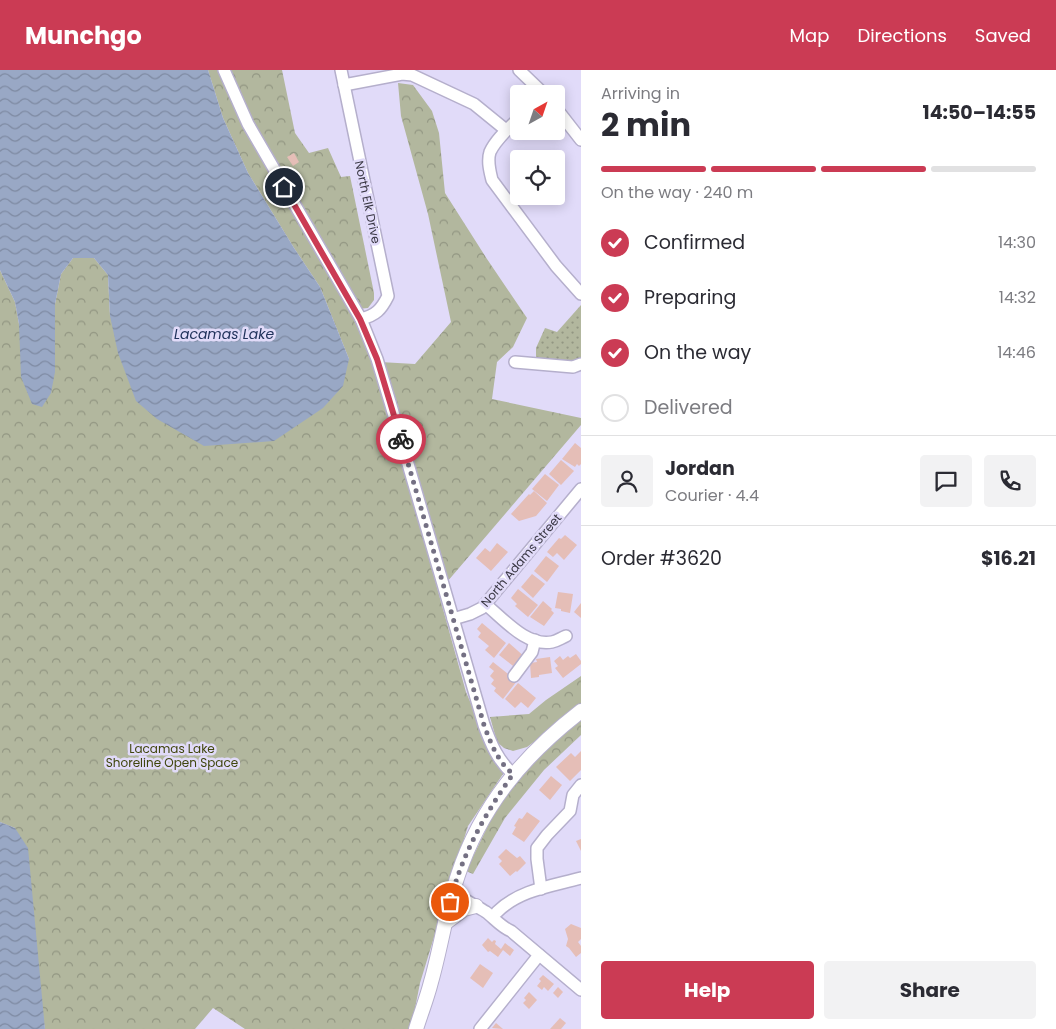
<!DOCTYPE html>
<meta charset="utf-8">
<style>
:root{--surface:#fff;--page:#f2f2f3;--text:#2b2b33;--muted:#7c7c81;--line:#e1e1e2;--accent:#cb3b54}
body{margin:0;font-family:Poppins,sans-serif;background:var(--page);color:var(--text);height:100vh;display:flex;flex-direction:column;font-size:19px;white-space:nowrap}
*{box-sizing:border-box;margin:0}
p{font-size:16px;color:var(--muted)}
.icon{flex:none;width:28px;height:28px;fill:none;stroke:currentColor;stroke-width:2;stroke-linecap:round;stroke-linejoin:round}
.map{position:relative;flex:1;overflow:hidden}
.panel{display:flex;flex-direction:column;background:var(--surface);width:475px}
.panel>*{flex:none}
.needle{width:32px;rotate:40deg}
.tools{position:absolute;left:510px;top:15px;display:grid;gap:10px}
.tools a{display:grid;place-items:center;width:55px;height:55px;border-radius:5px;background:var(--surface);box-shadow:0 2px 12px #0003;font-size:25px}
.pin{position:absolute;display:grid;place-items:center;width:42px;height:42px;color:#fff;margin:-21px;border:2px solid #fff;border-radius:50%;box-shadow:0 1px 5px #0007}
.courier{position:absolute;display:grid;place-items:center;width:50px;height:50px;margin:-25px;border:4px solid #cb3b54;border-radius:50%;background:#fff;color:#222;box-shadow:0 1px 6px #0007}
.summary em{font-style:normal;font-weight:700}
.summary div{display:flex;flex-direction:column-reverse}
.summary{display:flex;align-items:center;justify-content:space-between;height:85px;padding:0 20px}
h1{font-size:32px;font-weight:700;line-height:38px}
.bar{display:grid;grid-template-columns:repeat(4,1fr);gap:8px 5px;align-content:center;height:60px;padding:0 20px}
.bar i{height:6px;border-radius:4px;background:var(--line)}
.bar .current{background:var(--accent)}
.bar p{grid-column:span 4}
.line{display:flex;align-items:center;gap:12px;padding:0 20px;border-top:1px solid var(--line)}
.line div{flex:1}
.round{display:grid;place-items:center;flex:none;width:52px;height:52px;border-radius:5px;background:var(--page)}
ol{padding:0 20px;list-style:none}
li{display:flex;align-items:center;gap:15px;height:55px}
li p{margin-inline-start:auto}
li .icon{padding:5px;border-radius:50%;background:var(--accent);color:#fff;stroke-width:4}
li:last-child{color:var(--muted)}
li i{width:28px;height:28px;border:2px solid var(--line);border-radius:50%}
.action{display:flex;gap:10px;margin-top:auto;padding:10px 20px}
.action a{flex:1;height:58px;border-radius:5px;background:var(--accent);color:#fff;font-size:20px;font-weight:700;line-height:58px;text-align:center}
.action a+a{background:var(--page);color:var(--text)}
header{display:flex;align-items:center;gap:30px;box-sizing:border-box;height:70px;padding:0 25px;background:var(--accent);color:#fff}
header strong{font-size:24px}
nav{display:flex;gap:28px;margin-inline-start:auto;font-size:18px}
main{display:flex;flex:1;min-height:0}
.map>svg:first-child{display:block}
.forest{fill:url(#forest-crowns)}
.park{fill:url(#park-dots)}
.water{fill:url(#water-waves)}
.building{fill:#e5beb7}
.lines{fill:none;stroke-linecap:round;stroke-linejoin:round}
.minor-casing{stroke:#b5afcc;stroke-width:14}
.major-casing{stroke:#b5afcc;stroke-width:16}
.minor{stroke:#fff;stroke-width:11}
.major{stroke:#fff;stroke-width:14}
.done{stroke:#747083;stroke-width:5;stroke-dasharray:0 9}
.route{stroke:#cb3b54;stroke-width:6}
.labels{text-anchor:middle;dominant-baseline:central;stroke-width:5;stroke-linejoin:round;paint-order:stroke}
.street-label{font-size:12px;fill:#393743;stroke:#e1dbf9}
.park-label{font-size:12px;fill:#3f450c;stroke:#e1dbf9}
.water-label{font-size:14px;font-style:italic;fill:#20325b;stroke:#e1dbf9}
</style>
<header>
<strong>Munchgo</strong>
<nav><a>Map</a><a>Directions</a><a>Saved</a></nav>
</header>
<main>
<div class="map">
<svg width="581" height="959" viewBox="0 0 581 959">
<defs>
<pattern id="forest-crowns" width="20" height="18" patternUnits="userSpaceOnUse" patternTransform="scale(1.25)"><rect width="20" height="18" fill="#b2b79e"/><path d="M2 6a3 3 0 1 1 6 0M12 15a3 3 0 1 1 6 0" fill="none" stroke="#929682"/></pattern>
<pattern id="park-dots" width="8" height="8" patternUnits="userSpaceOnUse" patternTransform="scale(1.25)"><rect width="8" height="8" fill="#b2b79e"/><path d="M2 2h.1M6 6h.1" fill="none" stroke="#929682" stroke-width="1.8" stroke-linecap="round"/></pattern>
<pattern id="water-waves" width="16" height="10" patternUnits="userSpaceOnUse" patternTransform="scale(1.25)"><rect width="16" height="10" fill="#99a8c5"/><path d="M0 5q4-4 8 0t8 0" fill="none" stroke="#7e8aa2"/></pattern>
</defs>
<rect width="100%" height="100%" fill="#e1dbf9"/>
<!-- forest -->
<g class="forest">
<path d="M208,0H220L244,58L336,213L363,268L394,352L397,373L466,622L495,690L503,704L468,756L420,913L411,959H245L213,938L195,959H45L15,758L0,752V200L15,232L19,254L54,267L55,234L61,204L73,188H94L108,205L110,246L349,289L320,217L294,178L248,103L223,48Z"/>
<path d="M229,0H282L295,63L309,83L328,78L341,107L350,106L374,223V230L368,238L358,239L273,93Z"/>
<path d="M398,13L413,15L432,41L439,63L445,123L487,189L527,248L513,277L497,292L492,329L581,348V355L447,512L380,292L415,294L451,252L428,144L401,46Z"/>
<path d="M581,606V637L527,677L513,681L504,678L497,672L490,647L529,644L546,630Z"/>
<path d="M581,646V665L544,700L505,748L473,804L466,801L499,733L521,705Z"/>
</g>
<!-- park -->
<path class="park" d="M581,235V288L574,295L541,291L536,287V278L545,258L557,262Z"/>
<!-- water -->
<g class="water">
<path d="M0,0H208L223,48L248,103L294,178L320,217L349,289L343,316L323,338L274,371L204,376L157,349L136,331L118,283L110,246L108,205L94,188H73L61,204L55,234V302L51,323L42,337L32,334L21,307L19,254L15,232L0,200Z"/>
<path d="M0,752L15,758L28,778L45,959H0Z"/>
</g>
<!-- building -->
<g class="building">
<path d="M294,83L299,92L293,96L287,87Z"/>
<path d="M575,373L581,378V394L579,396L577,394L575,397L562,389Z"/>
<path d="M561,390L574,401L561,415L549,404Z"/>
<path d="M545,404L559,415L547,431L532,419Z"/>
<path d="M534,421L547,433L536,446L519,451L511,444L529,424L530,425Z"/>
<path d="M565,465L577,475L564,490L557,483L553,487L547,482L559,468L561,469Z"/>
<path d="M497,473L508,482L491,501L476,488L485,478L490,482Z"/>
<path d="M546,486L559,496L547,512L534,501Z"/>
<path d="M532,504L545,514L533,528L521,517Z"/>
<path d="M518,519L538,535L528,547L515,536L517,534L511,528Z"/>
<path d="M558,522L573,524L570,543L561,541V539L555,538Z"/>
<path d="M543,531L552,539L551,540L554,543L544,556L530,547Z"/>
<path d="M581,533V548L574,542Z"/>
<path d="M482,553L506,573L494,588L485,580L489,576L478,567L481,563L477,559Z"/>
<path d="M509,573L526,588L517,599L499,585Z"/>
<path d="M576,584L581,591V594L563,608L555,598L558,596L554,591L560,586L563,590L568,586L570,588Z"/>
<path d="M550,587L552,603L539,605V607L531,608L530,593L537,592L536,589Z"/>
<path d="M493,592L517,611L503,629L494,621L496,618L491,614L494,610L490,606L494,601L489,597Z"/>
<path d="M518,613L536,628L528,638L521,632L515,638L505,629Z"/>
<path d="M581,681V700L570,711L556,697L571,683L575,687Z"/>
<path d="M551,706L562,715L550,730L539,720Z"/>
<path d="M527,742L540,751L524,772L512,764L516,757L514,756L519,748L522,749Z"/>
<path d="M581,769V781L576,771Z"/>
<path d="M506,779L517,788L520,786L526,793L517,802L516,801L510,806L499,794L502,791L498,787Z"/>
<path d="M571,854L581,858V869L578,872L581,876V883L576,887L569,878L566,876L568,869L565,859Z"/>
<path d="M488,868L492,872L494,870L496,871L495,874L501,879L505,873L514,880L510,886L503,880L498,887L490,881L488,882L482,875Z"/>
<path d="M480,894L493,903L483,918L470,908Z"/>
<path d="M543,905L554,914L548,921L544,917L542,920L537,916L541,911L539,909Z"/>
<path d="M558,917L563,922L558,928L553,923Z"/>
<path d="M529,922L537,930L529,939L523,933L526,930L524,928Z"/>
<path d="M560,948L566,953L561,959H550Z"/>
<path d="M496,953L503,959L492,958Z"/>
</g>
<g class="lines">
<!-- minor casing -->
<g class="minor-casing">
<g id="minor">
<path d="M224,0L248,54L361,249L377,289L390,332L484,655C491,674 498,691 513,704"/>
<path d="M341,0L388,226C381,240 376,245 361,249"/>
<path d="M519,0L544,24"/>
<path d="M344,15L402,4L412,5L474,34L506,60"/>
<path d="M556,38L581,70"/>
<path d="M519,48C509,58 496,69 490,82C487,91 490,102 492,110L556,196L581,224"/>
<path d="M515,292L573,297L581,294"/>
<path d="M485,534C503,548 526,577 552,572C557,571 561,568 566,566"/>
<path d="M453,549L470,544L482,538L581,419"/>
<path d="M514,606L532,582L535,570"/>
<path d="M541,819L537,789V778L547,765L570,741L573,725L581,715"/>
<path d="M453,821C463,830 475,835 486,842C494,848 501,857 511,861L581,920"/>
<path d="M497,842C519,820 552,816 581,808"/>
<path d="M480,959L539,885"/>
</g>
</g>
<!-- major casing -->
<g class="major-casing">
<g id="major">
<path d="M445,853L464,839L476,836"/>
<path d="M416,959C421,943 427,928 431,912C441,877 446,840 458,805C481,736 524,685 581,641"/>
</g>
</g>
<!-- minor -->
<use href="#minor" class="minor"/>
<!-- major -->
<use href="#major" class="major"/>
</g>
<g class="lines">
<!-- done -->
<path class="done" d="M401,369L484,655C491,674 498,692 513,704C485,744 462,784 450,832"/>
<!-- route -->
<path class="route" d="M284,117L360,249L377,289L401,369"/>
</g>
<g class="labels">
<!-- street labels -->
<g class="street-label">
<text transform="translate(368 132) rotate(78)">North Elk Drive</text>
<text transform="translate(521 490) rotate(-50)">North Adams Street</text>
</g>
<!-- park labels -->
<g class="park-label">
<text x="172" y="678">Lacamas Lake<tspan x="172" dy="14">Shoreline Open Space</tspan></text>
</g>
<!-- water labels -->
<g class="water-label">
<text x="224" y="264">Lacamas Lake</text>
</g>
</g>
</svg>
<div class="tools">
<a><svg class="needle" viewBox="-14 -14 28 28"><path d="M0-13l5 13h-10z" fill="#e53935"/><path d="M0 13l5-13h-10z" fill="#7c7c81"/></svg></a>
<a><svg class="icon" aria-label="locate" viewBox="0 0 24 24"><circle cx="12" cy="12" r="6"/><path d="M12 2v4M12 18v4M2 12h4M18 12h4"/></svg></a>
</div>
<div class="pin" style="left:450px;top:832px;background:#ea580c"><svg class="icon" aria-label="bag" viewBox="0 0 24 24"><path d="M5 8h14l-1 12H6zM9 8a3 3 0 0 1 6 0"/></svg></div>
<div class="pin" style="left:284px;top:117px;background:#1f2937"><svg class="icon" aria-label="home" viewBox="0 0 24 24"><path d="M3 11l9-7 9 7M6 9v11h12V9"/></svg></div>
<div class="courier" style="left:401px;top:369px"><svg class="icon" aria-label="bike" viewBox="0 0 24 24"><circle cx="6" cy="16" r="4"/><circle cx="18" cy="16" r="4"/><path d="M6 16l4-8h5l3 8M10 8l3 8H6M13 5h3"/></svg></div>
</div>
<section class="panel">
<div class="summary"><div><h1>2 min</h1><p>Arriving in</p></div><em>14:50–14:55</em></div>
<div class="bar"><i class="current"></i><i class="current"></i><i class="current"></i><i></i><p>On the way · 240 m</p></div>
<ol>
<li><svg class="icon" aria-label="check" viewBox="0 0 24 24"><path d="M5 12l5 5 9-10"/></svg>Confirmed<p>14:30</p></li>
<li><svg class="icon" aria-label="check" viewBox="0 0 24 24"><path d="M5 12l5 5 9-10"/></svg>Preparing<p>14:32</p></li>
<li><svg class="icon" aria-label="check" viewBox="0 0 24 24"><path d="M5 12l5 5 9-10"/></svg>On the way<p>14:46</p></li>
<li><i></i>Delivered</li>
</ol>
<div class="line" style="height:90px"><a class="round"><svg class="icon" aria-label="person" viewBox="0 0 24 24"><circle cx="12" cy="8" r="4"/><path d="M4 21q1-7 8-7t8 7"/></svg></a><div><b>Jordan</b><p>Courier · 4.4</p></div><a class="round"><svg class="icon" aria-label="chat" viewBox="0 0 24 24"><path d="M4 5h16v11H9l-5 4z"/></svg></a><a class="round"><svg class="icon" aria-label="phone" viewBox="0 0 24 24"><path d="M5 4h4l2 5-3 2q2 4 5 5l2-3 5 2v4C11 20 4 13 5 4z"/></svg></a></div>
<div class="line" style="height:65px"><div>Order #3620</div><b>$16.21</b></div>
<div class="action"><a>Help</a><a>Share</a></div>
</section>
</main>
